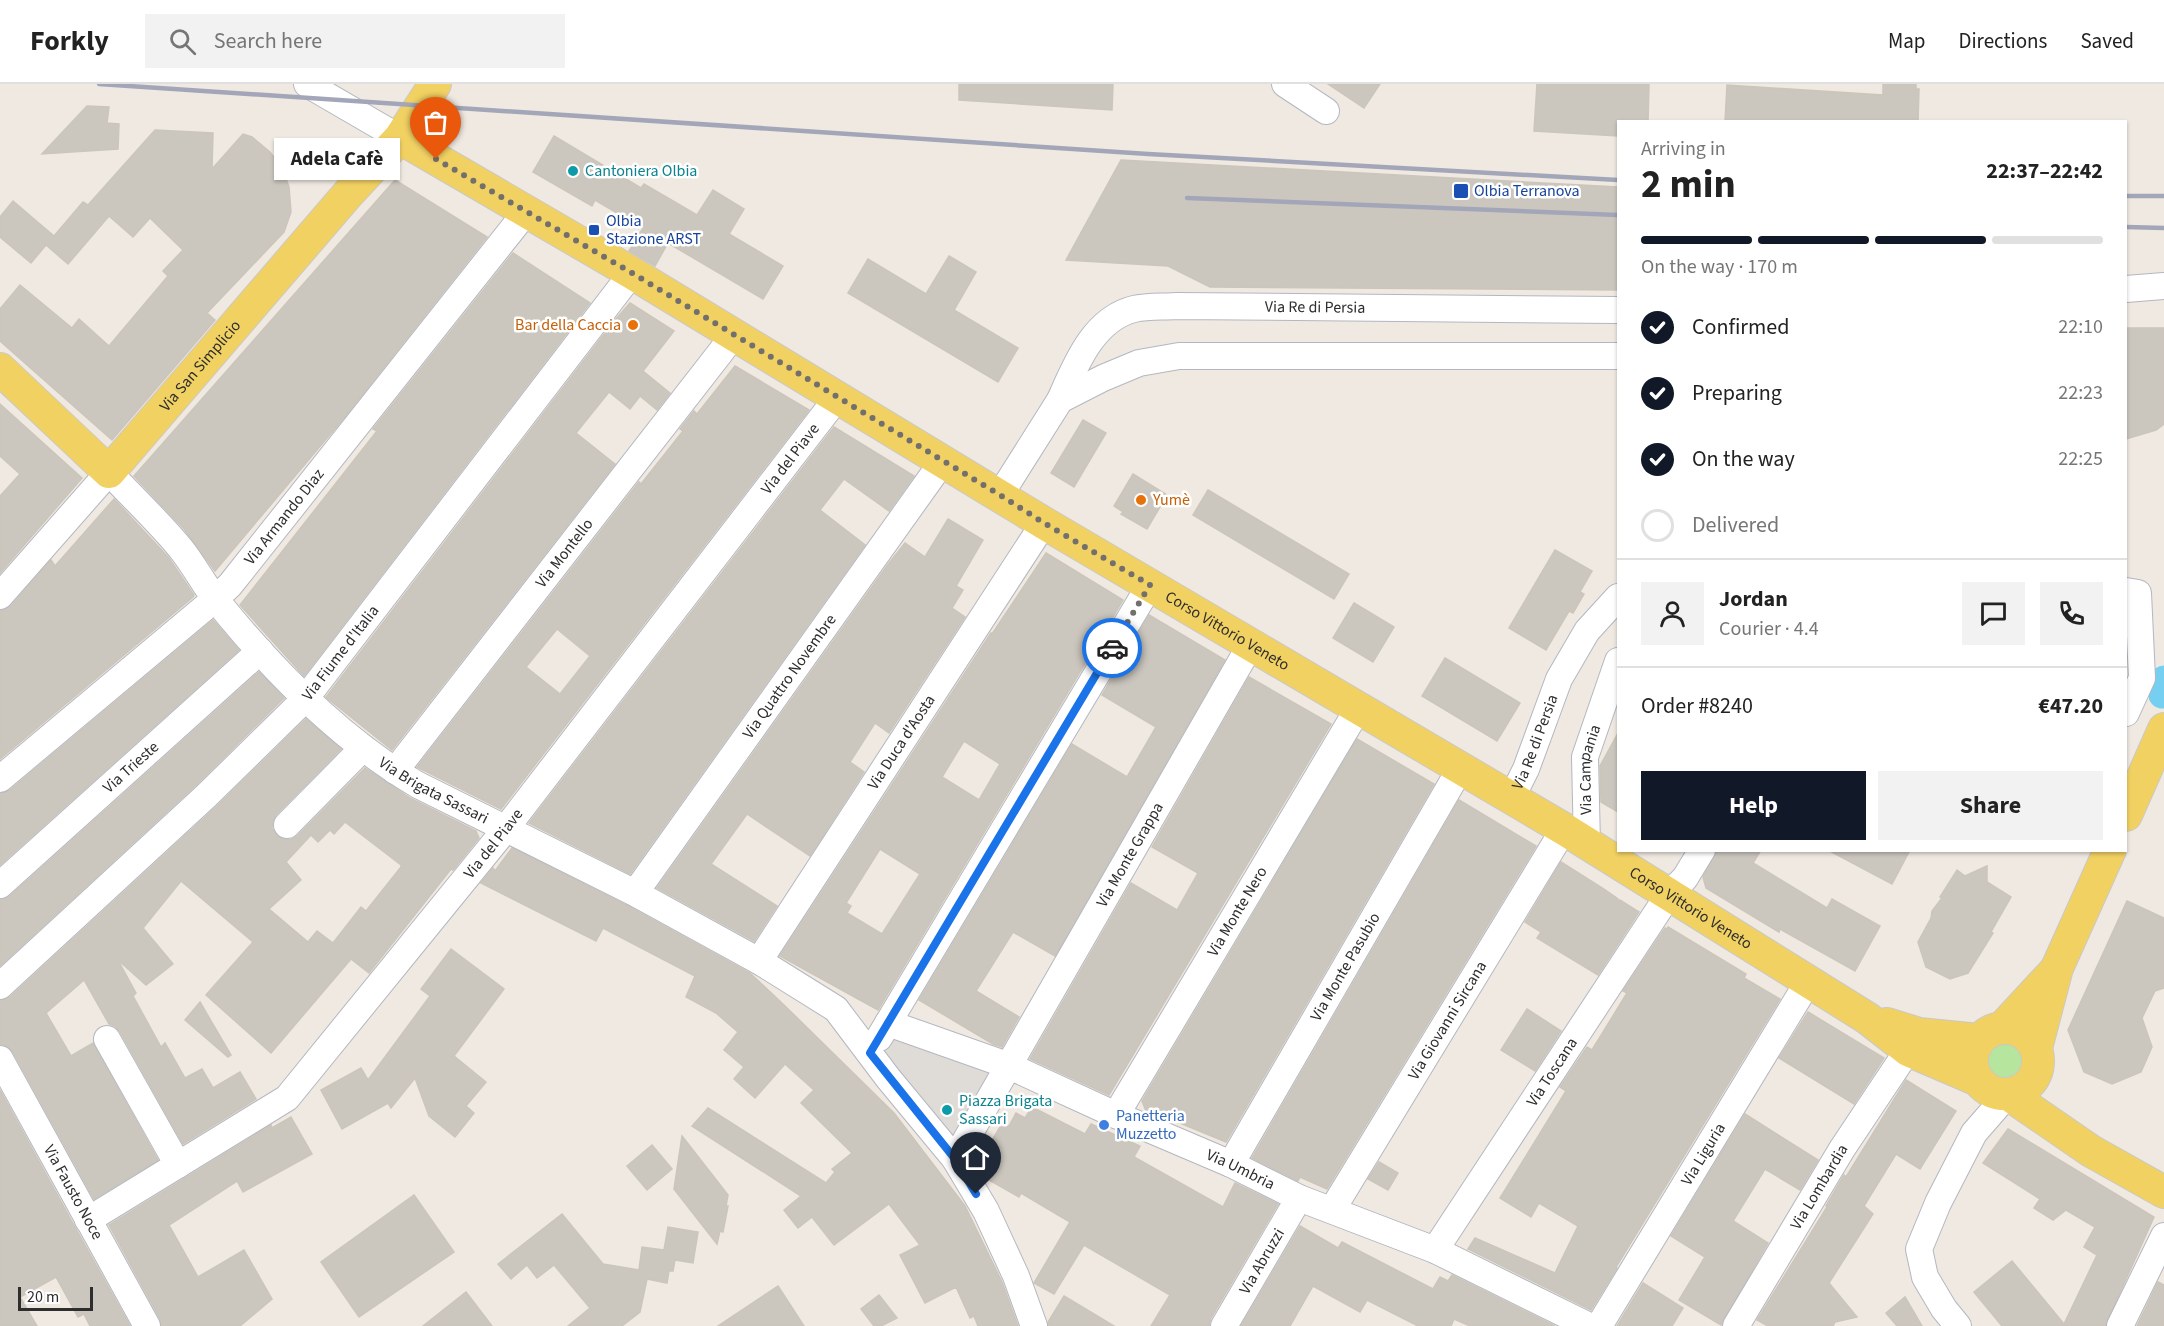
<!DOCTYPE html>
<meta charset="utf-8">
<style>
:root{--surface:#fff;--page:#f2f2f2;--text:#222;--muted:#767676;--line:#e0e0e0;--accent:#111827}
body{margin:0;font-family:"Source Sans 3",sans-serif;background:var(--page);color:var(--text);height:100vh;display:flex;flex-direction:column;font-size:22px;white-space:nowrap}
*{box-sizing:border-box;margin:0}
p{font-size:20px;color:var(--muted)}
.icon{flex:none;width:33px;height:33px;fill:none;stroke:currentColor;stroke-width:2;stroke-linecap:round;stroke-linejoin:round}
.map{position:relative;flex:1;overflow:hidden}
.drawer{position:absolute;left:1617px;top:36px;width:510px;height:732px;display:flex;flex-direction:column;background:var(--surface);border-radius:0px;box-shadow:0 2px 4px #0004}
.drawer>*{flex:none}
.scale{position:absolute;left:18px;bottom:15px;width:75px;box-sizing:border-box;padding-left:6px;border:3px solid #2e2e2e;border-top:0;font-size:16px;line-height:21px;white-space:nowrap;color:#2e2e2e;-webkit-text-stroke:4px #fff;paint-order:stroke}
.pin{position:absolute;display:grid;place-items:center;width:51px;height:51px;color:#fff;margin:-62px -26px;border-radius:50% 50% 50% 0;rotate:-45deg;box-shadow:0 0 6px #0007}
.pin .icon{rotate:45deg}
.courier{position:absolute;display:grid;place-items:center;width:60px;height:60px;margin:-30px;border:4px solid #1a73e8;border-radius:50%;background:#fff;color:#222;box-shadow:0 2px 8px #0007}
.bubble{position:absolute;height:42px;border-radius:0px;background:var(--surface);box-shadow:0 2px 4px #0004;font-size:20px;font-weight:700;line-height:42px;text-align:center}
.head em{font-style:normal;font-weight:700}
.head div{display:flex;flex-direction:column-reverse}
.head{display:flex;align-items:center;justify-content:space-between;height:102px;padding:0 24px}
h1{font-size:39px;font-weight:700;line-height:45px}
.bar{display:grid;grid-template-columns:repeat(4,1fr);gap:9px 6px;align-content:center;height:72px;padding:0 24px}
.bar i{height:8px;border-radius:4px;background:var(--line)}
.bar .selected{background:var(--accent)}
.bar p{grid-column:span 4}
.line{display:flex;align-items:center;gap:15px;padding:0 24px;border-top:2px solid var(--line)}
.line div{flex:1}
.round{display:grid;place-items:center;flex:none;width:63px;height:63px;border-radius:0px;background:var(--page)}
ol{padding:0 24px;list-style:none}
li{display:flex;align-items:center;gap:18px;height:66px}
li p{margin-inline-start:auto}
li .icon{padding:6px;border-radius:50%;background:var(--accent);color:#fff;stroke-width:4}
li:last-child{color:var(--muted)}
li i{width:33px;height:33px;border:3px solid var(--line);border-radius:50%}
.primary-button{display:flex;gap:12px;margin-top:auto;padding:12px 24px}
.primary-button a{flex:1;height:69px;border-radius:0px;background:var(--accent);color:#fff;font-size:24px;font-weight:700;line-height:69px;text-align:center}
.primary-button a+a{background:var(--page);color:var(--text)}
header{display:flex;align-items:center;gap:36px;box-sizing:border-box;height:84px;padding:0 30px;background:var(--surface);border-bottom:2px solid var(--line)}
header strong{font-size:28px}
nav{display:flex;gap:33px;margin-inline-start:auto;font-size:21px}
.search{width:420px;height:54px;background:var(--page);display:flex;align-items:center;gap:15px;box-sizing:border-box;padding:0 21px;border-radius:0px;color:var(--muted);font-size:22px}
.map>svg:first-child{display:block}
.green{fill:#b6e59e}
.plaza{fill:#dfdcd8}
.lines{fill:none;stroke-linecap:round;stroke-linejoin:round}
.canal{stroke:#75cff0;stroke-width:27}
.building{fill:#cbc7bf;stroke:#cbc5ba;stroke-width:1.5;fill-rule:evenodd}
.minor-casing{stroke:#b4b7c1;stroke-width:28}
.major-casing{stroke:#c9c9c9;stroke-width:34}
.minor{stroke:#fff;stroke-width:26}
.major{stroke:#f2d163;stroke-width:32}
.rail{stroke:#a3a6b8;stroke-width:4.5}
.done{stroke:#726f6d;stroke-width:6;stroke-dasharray:0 10.8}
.route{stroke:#1a73e8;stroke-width:8}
.culture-dot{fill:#0f9aa8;stroke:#fff;stroke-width:2}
.transit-dot{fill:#1a4fb4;stroke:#fff;stroke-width:2}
.food-dot{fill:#e8710a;stroke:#fff;stroke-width:2}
.shop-dot{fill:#3f7fe0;stroke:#fff;stroke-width:2}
.labels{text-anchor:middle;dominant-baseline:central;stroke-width:5;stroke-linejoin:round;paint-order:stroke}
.culture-label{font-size:16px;fill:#0d838f;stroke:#fff;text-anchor:start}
.transit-label{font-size:16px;fill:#164399;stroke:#fff;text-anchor:start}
.street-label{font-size:16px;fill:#2e2e2e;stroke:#fff}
.food-label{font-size:16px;fill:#c56008;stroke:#fff;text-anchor:end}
.shop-label{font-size:16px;fill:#366cbe;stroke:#fff;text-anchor:start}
</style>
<header>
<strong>Forkly</strong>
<div class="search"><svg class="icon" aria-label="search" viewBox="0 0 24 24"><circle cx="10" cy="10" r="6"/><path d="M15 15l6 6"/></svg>Search here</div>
<nav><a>Map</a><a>Directions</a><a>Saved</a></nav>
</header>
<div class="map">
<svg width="2164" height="1242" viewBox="0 0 2164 1242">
<rect width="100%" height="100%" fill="#efe9e1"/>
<!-- green -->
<circle class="green" cx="2005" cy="977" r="21"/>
<!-- plaza -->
<path class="plaza" d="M891,956H901L986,983L991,993L949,1059L882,968Z"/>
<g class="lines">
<!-- canal -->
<path class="canal" d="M2162,611L2164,595"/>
</g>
<!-- building -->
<g class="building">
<path d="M959,0H1113L1112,26L959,16Z"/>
<path d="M1328,0H1380L1364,24Z"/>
<path d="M1537,0H1649L1648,38H1618V52L1534,47Z"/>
<path d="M1883,0H1916V5H1919L1918,38H1725L1727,1L1883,11Z"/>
<path d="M87,22L109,23L107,39L119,40L118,65L42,70Z"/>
<path d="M155,46L213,49L212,85L243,50L252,53L270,68L282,84L289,103L291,128L284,148L207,229L215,236L112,356L0,257V225L20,201L72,244L79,235L109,262L168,192L163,187L183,166L150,134L133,153L109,132L68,180L46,161L31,179L0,153V133L13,117L54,152L83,118L88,121Z"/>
<path d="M554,52L641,104L644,100L697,131L713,106L744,125L729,150L783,182L763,215L668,159L655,182L629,167L643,144L595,116L592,122L533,88Z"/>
<path d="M1121,76L1618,103V206L1210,203L1168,182L1066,176Z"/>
<path d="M395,96L487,153L343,335L215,487L184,445L134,392Z"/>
<path d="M513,169L590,219L304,592L240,521L377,347L373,345Z"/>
<path d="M949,172L976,188L954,226L1018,264L998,298L848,209L868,175L926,210Z"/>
<path d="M630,219L674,247L643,287L670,309L657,326L640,312L630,325L609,308L576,349L615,380L392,666L326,613L615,236Z"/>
<path d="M2126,244H2164V340L2156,346L2126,355Z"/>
<path d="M735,282L809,326L501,725L417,683L639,398L641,400L683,347L680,345L694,327L697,330ZM557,545L590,572L560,610L526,583Z"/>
<path d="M0,320L82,394L0,489V412L20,390L0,372Z"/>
<path d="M1083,336L1106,349L1074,403L1051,389Z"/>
<path d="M834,343L914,392L889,427L844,395L820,426L865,461L630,790L529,739Z"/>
<path d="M1133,390L1167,411L1147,445L1121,430L1123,428L1114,422Z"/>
<path d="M1208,406L1349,490L1334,515L1193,431Z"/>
<path d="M114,415L169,474L194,511L193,513L0,675V527L11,522L51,476L55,482Z"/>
<path d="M948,435L983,456L956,502L963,506L952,524L965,533L889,649L875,639L850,678L864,688L810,772L747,730L711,780L777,822L754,857L657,804L889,479L905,459L925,473Z"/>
<path d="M1555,466L1592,487L1580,508L1584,510L1573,529L1569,527L1546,566L1509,544Z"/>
<path d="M1046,469L1123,516L878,926L780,872L991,549L992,550ZM964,657L1000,680L979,716L942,693ZM880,765L920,790L882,850L847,829L851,822L846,819Z"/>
<path d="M1354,519L1394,543L1373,578L1333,554Z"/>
<path d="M1149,531L1225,576L1055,872L1013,848L976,907L1019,933L1002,963L993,960L919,916L1072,660L1127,693L1156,643L1102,611Z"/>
<path d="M213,536L239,566L0,781V710L10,706Z"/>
<path d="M1445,574L1520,619L1497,657L1422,612Z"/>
<path d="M259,588L284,614L196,701L0,882V816L10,812Z"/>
<path d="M1249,593L1331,640L1109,1011L1030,975L1131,799L1177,826L1198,789L1152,763Z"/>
<path d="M306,635L341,665L276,731L273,737L272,744L277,752L283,755L290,756L297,752L365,684L410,714L476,747L479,754L453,786L451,785L369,889L351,875L271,969L206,911L253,858L181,797L143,844L173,880L146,901L118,876L136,909L133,912L161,963L165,959L185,994L202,985L213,1004L240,988L256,1015L183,1060L120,948L115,942L109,940L84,896L46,929L71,972L93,959L158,1076L94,1115L13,968L7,962L0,960V917L10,913L216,723ZM345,738L401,781V783L366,827L361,823L333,859L317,847L308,858L269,825L301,796L286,778L311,751L318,758L330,746L334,750Z"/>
<path d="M1618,649V728L1601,718L1600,682Z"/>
<path d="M1357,655L1434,700L1226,1058L1158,1030L1157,1032L1146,1027L1142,1017Z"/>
<path d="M1459,716L1536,762L1327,1105L1300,1093L1298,1097L1252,1074Z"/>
<path d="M512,764L628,822L750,889L784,921L894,1029L965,1122L1002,1198L1018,1242H978L974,1232L970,1234L956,1203L925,1219L900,1171L920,1161L889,1120L834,1161L812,1133L798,1144L784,1126L801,1112L692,1042L708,1024L826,1099L835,1088L832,1085L852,1069L801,1019L814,1006L785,980L755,1014L734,995L744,983L724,966L738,948L716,929L686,913L695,892L603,844L596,857L481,799L493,784L495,787Z"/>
<path d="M1717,766H1761L1753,779L1827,824L1832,815L1880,842L1855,887L1780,845L1779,848L1706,804L1703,793Z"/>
<path d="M1828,766H1910L1892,800Z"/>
<path d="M1561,778L1604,805L1618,815V818L1620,816L1639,828L1598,891L1537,854L1541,848L1525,838Z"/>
<path d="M1987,782V798L2011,813L1991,848L1993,849L1968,889L1950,895L1926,883L1918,858L1931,834L1932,827L1942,814L1940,813L1957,786L1965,792Z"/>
<path d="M2127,817L2164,834V904L2155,907L2142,934L2152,963L2141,988L2112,1000L2084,988L2068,946Z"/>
<path d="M1668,843L1746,890L1744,894L1780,915L1616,1183L1617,1184L1591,1226L1468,1165L1475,1154L1555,1189L1578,1142L1539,1119L1531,1133L1500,1114L1566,1007L1560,1003L1587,963L1592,966L1627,909L1623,907L1665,844L1667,845Z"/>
<path d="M451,865L504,905L454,972L486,998L466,1022L474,1029L455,1053L429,1032L415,994L391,1024L388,1019L342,1045L321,1006L361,984L368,996L430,912L421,905Z"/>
<path d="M200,918L231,971L228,973L185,936Z"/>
<path d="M1527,925L1561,947L1535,987L1501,966Z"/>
<path d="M1808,928L1884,974L1854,1020L1779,974Z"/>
<path d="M1906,996L1956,1027L1920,1085L1896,1070L1864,1122L1873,1130L1829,1199L1857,1233L1835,1238L1833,1242H1768L1757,1236L1827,1123L1826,1122L1844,1091L1846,1093Z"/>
<path d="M0,1006L75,1143L130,1242H90L84,1230L78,1233L56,1193L20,1213L37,1242H0Z"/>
<path d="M1032,1023L1085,1050L1091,1040L1140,1062L1134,1073L1223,1123L1235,1099L1278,1120L1211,1234L1209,1242H1151L1170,1211L1084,1161L1054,1210L1034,1199L1070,1138L1021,1109L1019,1113L989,1096L999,1079L990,1075L995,1067L988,1063L1003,1038L1009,1042L1016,1029L1025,1034Z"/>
<path d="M1745,1030L1818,1076L1800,1106L1765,1085L1733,1137L1768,1159L1721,1241L1679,1216L1705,1173L1671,1152Z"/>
<path d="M291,1033L312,1070L243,1108L237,1097L169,1141L198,1193L244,1166L272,1215L240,1242H162L160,1235L109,1141L271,1041L272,1044Z"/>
<path d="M2008,1045L2154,1133L2105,1242H2002L1974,1208L2012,1177L2064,1240L2097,1171L2084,1163L2095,1143L2066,1126L2053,1136L2034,1124L2040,1115L1983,1079Z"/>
<path d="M682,1052L728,1111L726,1122H728L723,1148L720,1147L717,1160L674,1105Z"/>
<path d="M652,1061L672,1085L647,1106L627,1082Z"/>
<path d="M1379,1078L1398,1089L1388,1106L1368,1095Z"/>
<path d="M414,1111L454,1168L359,1233L321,1178Z"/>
<path d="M562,1130L603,1180L639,1186L642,1163L664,1166L668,1143L698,1148L693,1179L675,1176L673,1187H669L667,1199L647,1195L640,1228L622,1242H568L590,1224L554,1181L537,1194L527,1181L511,1195L498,1180Z"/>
<path d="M1300,1142L1338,1164L1342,1158L1433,1205L1440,1193L1448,1197L1452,1191L1555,1242H1470L1454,1235L1451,1242H1418L1367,1216L1360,1228L1313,1202L1290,1242H1241Z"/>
<path d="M2158,1198L2164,1201V1242H2137Z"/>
<path d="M1643,1199L1683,1224L1672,1242H1617Z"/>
<path d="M778,1202L804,1242H718Z"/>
<path d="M466,1208L492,1242H423Z"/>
<path d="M879,1211L897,1234L881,1242H874L861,1225Z"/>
<path d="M1064,1212L1114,1242H1049L1048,1238Z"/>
<path d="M1905,1213L1922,1242H1897L1886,1229Z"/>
</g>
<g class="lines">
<!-- minor casing -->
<g class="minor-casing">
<g id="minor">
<path d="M307,0L400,54"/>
<path d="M1285,0L1326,27"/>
<path d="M2126,205L2164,202"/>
<path id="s1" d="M1060,316C1075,282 1093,235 1134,225C1147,222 1163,223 1176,222L1618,226"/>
<path d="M1000,411L1060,316L1103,294L1139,279L1179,272H1618"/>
<path d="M2126,507L2138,509L2142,594L2126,629"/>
<path id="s2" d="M0,512L109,388C133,414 159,438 181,465C194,481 204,501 217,517C274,588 340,655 418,701L635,809L759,877L836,925L888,994L955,1075L986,1127L1016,1192L1034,1242"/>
<path id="s3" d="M395,687L734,251"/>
<path id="s4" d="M0,695L215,515L230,501L526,128"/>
<path id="s5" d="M1511,715L1526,685L1559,595L1587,547L1618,513"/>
<path d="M287,741L363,664"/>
<path id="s6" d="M1587,761L1585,673L1618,577"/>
<path id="s7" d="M0,801L260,567"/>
<path id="s8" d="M635,809L943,377"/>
<path id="s9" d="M759,877L1044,439"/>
<path id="s10" d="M0,902L206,712L305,615L632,189"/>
<path id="s11" d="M888,939L1007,981L1116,1031L1231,1080L1299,1114L1435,1166L1589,1242"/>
<path d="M879,954L1150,501"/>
<path d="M107,955L178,1081"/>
<path id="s12" d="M0,975L147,1242"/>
<path id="s13" d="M1116,1031L1358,625"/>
<path id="s14" d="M955,1075L1251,560"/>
<path id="s15" d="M1231,1080L1460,685"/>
<path id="s16" d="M1332,1126L1564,745"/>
<path id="s17" d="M88,1136L287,1014L500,752L837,314"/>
<path id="s18" d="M1435,1166L1660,824L1669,810L1685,794L1702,766"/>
<path id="s19" d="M1224,1242L1299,1114"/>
<path id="s20" d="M1599,1242L1808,898"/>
<path id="s21" d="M1736,1242L1842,1065L1908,966"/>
<path d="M1958,1242L1944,1225L1925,1193L1919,1165L1938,1119L1974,1049L2008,1010"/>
<path d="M2120,1242L2164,1152"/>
</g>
</g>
<!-- major casing -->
<g class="major-casing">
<g id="major">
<path id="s22" d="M400,54L632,189L1044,439L1564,745L1867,934L1908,966L1978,996"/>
<path id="s23" d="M0,285L109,388L347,111L400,54L435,0"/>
<path d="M2126,731L2164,645"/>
<path d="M1887,940L1919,950L1979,956"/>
<path d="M2002,944L2055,887"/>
<circle cx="2005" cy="977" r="33"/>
<path d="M2036,964L2057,884L2110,766"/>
<path d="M2008,1010L2091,1067L2164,1108"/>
</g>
</g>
<!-- minor -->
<use href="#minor" class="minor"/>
<!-- major -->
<use href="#major" class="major"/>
<!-- rail -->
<g class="rail">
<path d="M99,0L1148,70L1618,96"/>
<path d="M2126,112H2164"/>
<path d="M1187,114L1618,131"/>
<path d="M2126,143L2164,144"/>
</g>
</g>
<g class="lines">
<!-- done -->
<path class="done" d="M436,75L632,189L1000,411L1044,439L1150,501L1112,564"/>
<!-- route -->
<path class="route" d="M976,1110L955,1075L870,969L1112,564"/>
</g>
<!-- markers -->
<g class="culture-dot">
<circle cx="573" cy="87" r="6"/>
<circle cx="947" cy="1026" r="6"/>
</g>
<g class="transit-dot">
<rect x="1453" y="99" width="16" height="16" rx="3"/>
<rect x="588" y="140" width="12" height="12" rx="3"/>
</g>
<g class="food-dot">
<circle cx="633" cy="241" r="6"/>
<circle cx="1141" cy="416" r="6"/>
</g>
<circle class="shop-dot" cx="1104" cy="1041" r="6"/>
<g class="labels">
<!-- culture labels -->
<g class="culture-label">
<text x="585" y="87">Cantoniera Olbia</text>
<text x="959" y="1017">Piazza Brigata<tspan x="959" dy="18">Sassari</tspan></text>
</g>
<!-- transit labels -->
<g class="transit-label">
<text x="1474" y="107">Olbia Terranova</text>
<text x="606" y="137">Olbia<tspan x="606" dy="18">Stazione ARST</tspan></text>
</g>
<!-- street labels -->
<g class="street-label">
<text stroke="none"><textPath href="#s1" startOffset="303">Via Re di Persia</textPath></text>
<text stroke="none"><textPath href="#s23" startOffset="290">Via San Simplicio</textPath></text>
<text stroke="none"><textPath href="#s17" startOffset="1047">Via del Piave</textPath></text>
<text stroke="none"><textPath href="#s4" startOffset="388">Via Armando Diaz</textPath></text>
<text stroke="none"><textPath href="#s3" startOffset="276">Via Montello</textPath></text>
<text stroke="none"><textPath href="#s22" startOffset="963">Corso Vittorio Veneto</textPath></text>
<text stroke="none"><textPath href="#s10" startOffset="477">Via Fiume d'Italia</textPath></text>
<text stroke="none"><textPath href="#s8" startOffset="266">Via Quattro Novembre</textPath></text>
<text stroke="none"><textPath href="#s9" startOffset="261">Via Duca d'Aosta</textPath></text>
<text stroke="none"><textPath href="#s5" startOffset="62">Via Re di Persia</textPath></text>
<text stroke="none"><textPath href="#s7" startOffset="176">Via Trieste</textPath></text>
<text stroke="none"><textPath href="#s6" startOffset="76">Via Campania</textPath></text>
<text stroke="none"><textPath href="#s2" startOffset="624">Via Brigata Sassari</textPath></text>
<text stroke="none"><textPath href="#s17" startOffset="561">Via del Piave</textPath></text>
<text stroke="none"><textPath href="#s14" startOffset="351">Via Monte Grappa</textPath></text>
<text stroke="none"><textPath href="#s22" startOffset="1503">Corso Vittorio Veneto</textPath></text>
<text stroke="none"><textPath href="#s13" startOffset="237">Via Monte Nero</textPath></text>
<text stroke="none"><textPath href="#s15" startOffset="228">Via Monte Pasubio</textPath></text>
<text stroke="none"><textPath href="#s16" startOffset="222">Via Giovanni Sircana</textPath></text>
<text stroke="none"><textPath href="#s18" startOffset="213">Via Toscana</textPath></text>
<text stroke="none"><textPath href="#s20" startOffset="201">Via Liguria</textPath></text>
<text stroke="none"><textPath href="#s11" startOffset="382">Via Umbria</textPath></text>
<text stroke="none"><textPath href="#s21" startOffset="162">Via Lombardia</textPath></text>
<text stroke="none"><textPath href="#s12" startOffset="152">Via Fausto Noce</textPath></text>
<text stroke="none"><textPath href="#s19" startOffset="75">Via Abruzzi</textPath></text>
</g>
<!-- food labels -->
<g class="food-label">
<text x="621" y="241">Bar della Caccia</text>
<text x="1153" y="416" text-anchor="start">Yumè</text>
</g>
<!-- shop labels -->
<g class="shop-label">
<text x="1116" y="1032">Panetteria<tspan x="1116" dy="18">Muzzetto</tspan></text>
</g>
</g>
</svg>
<div class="scale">20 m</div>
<div class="pin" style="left:436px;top:75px;background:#ea580c"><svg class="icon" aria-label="bag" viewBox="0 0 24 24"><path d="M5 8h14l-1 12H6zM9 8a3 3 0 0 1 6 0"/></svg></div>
<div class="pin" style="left:976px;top:1110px;background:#1f2937"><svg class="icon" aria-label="home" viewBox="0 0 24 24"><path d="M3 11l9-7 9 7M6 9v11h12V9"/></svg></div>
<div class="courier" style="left:1112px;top:564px"><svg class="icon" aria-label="car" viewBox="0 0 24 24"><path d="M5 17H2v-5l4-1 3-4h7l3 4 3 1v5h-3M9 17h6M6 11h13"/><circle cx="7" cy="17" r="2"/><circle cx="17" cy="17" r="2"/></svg></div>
<div class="bubble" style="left:274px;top:54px;width:126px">Adela Cafè</div>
<section class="drawer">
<div class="head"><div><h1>2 min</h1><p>Arriving in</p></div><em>22:37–22:42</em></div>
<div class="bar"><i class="selected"></i><i class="selected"></i><i class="selected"></i><i></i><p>On the way · 170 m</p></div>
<ol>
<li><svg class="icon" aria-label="check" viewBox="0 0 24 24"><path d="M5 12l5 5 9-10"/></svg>Confirmed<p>22:10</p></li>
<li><svg class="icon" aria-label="check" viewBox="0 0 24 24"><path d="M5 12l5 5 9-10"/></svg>Preparing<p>22:23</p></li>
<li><svg class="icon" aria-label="check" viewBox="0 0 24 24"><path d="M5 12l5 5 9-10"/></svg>On the way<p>22:25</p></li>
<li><i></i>Delivered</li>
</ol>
<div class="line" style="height:108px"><a class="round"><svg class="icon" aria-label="person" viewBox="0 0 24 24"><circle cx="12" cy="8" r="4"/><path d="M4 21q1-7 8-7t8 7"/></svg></a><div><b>Jordan</b><p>Courier · 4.4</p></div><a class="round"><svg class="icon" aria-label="chat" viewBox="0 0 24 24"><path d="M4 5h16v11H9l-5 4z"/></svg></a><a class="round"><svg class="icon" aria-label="phone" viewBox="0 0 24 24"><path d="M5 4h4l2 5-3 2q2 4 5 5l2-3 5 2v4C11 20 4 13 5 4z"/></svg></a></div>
<div class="line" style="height:78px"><div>Order #8240</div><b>€47.20</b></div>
<div class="primary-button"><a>Help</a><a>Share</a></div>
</section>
</div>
